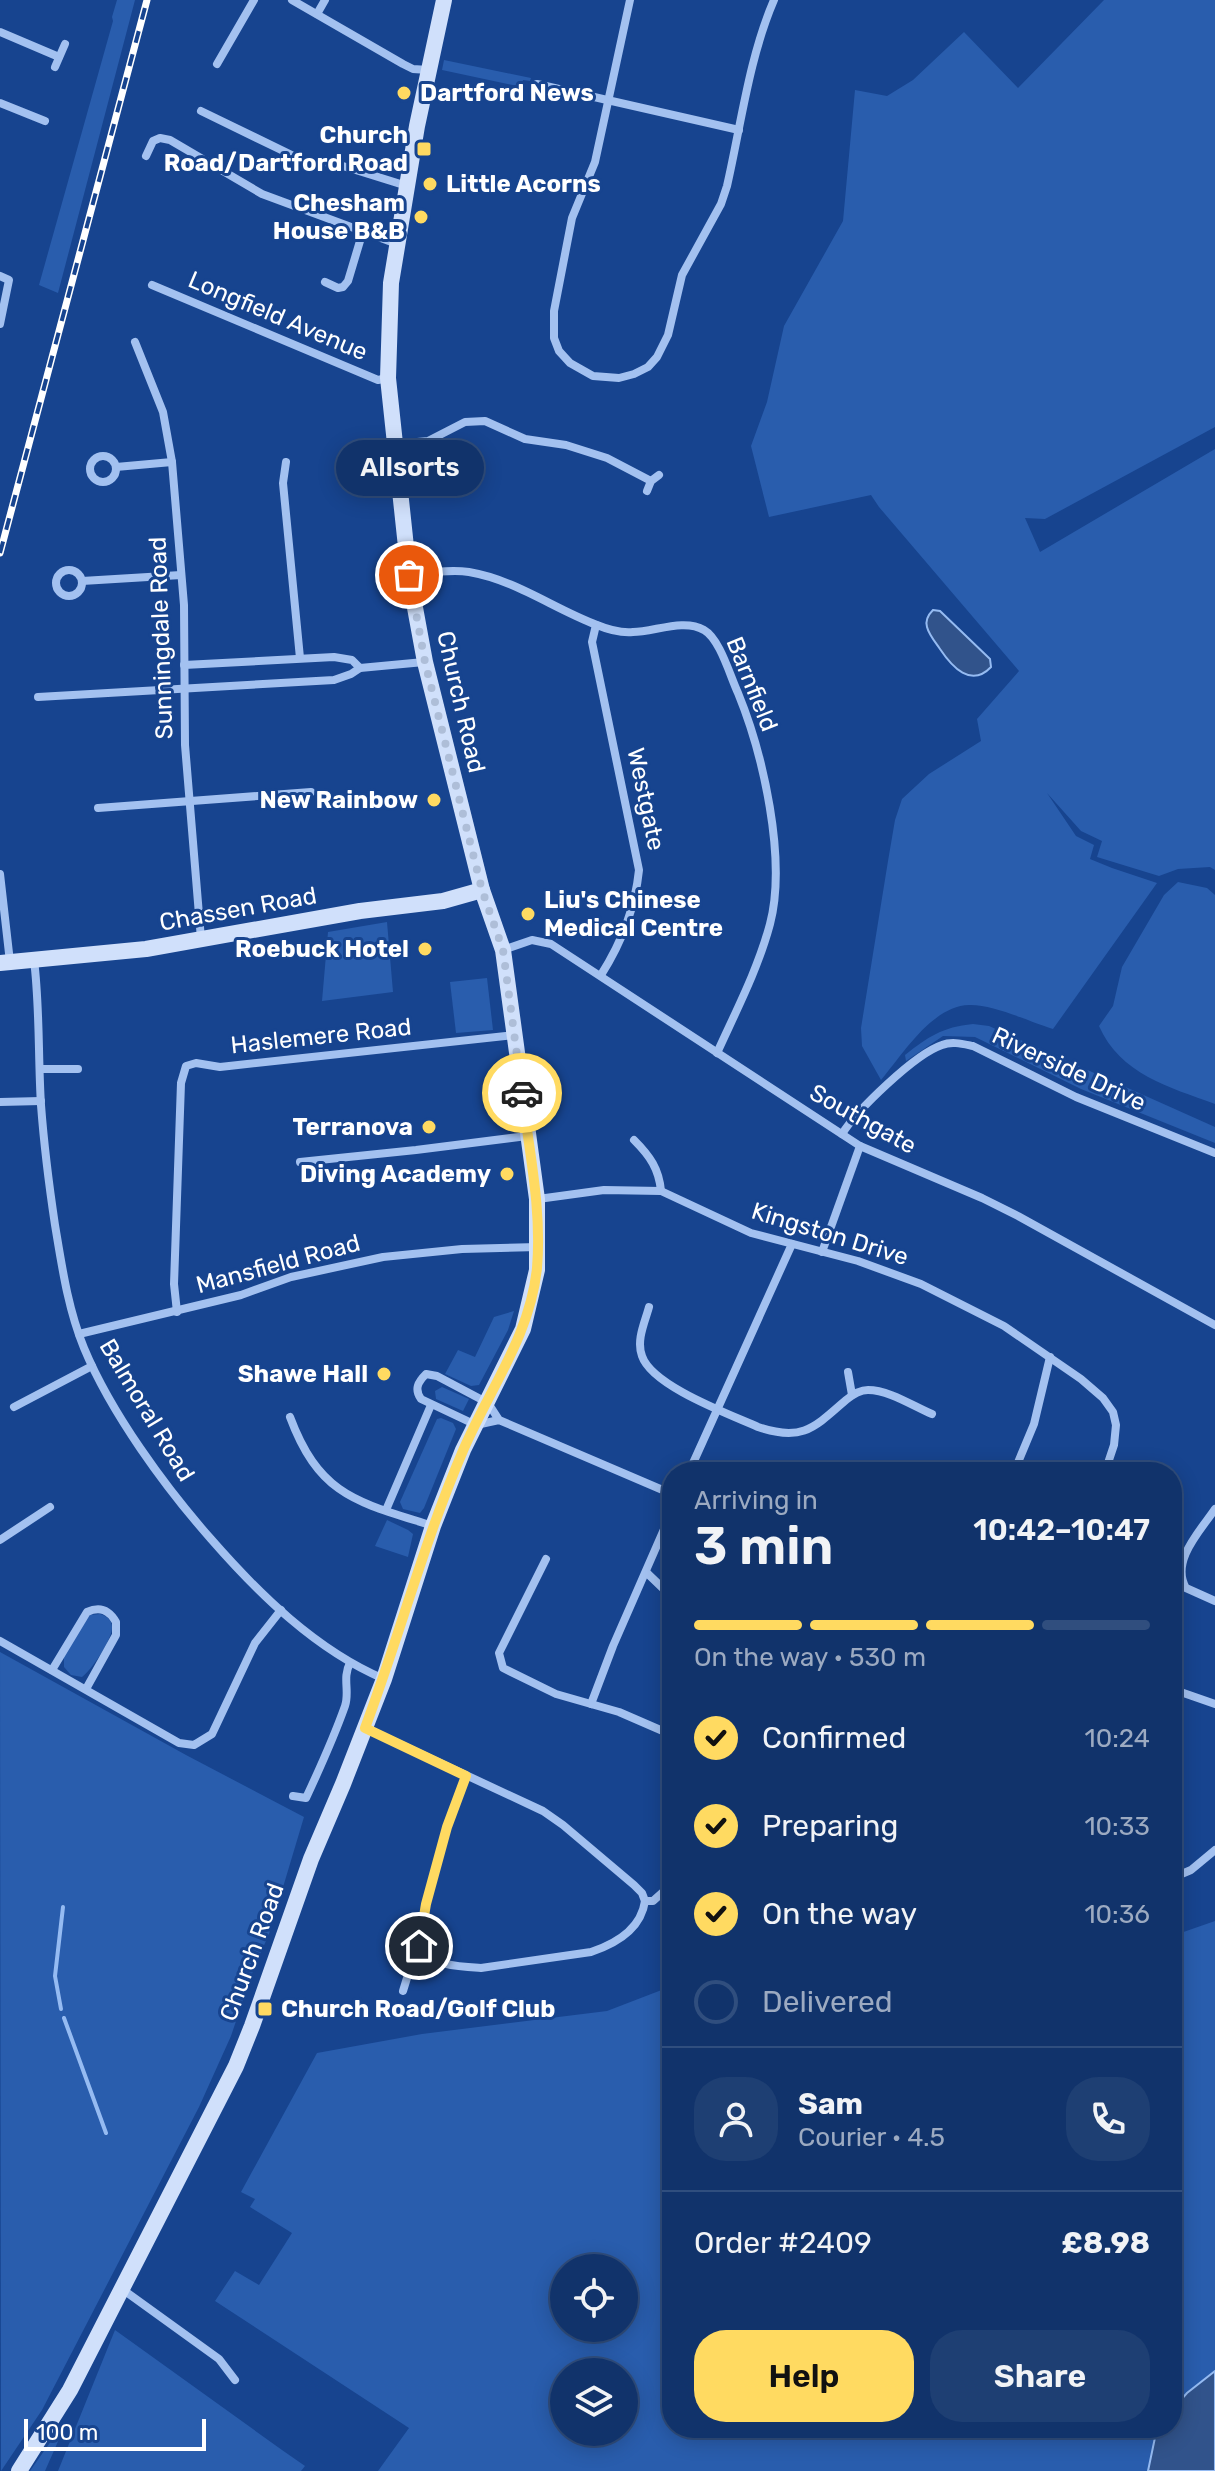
<!DOCTYPE html>
<meta charset="utf-8">
<style>
:root{--surface:#11336b;--page:#1e3f73;--text:#f1f3f6;--muted:#9caac1;--line:#304e7e;--accent:#ffda61}
body{margin:0;font-family:Rubik,sans-serif;background:var(--page);color:var(--text);height:100vh;display:flex;flex-direction:column;font-size:30px;white-space:nowrap}
*{box-sizing:border-box;margin:0}
p{font-size:26px;color:var(--muted)}
.icon{flex:none;width:44px;height:44px;fill:none;stroke:currentColor;stroke-width:2;stroke-linecap:round;stroke-linejoin:round}
.map{position:relative;flex:1;overflow:hidden}
.side{position:absolute;left:662px;top:1462px;width:520px;height:976px;display:flex;flex-direction:column;background:var(--surface);border-radius:32px;box-shadow:0 4px 20px #0003,0 0 0 2px var(--line)}
.side>*{flex:none}
.tools{position:absolute;left:550px;top:2254px;display:grid;gap:16px}
.tools a{display:grid;place-items:center;width:88px;height:88px;border-radius:50%;background:var(--surface);box-shadow:0 4px 20px #0003,0 0 0 2px var(--line);font-size:40px}
.scale{position:absolute;left:24px;bottom:20px;width:182px;box-sizing:border-box;padding-left:8px;border:4px solid #fff;border-top:0;font-size:22px;line-height:28px;white-space:nowrap;color:#fff;-webkit-text-stroke:6px #17448f;paint-order:stroke}
.pin{position:absolute;display:grid;place-items:center;width:68px;height:68px;color:#fff;margin:-34px;border:4px solid #fff;border-radius:50%;box-shadow:0 2px 8px #0007}
.courier{position:absolute;display:grid;place-items:center;width:80px;height:80px;margin:-40px;border:6px solid #ffda61;border-radius:50%;background:#fff;color:#222;box-shadow:0 2px 10px #0007}
.bubble{position:absolute;height:56px;border-radius:28px;background:var(--surface);box-shadow:0 4px 20px #0003,0 0 0 2px var(--line);font-size:26px;font-weight:600;line-height:56px;text-align:center}
.summary em{font-style:normal;font-weight:600}
.summary div{display:flex;flex-direction:column-reverse}
.summary{display:flex;align-items:center;justify-content:space-between;height:136px;padding:0 32px}
h1{font-size:52px;font-weight:600;line-height:60px}
.bar{display:grid;grid-template-columns:repeat(4,1fr);gap:12px 8px;align-content:center;height:96px;padding:0 32px}
.bar i{height:10px;border-radius:6px;background:var(--line)}
.bar .current{background:var(--accent)}
.bar p{grid-column:span 4}
.line{display:flex;align-items:center;gap:20px;padding:0 32px;border-top:2px solid var(--line)}
.line div{flex:1}
.round{display:grid;place-items:center;flex:none;width:84px;height:84px;border-radius:32px;background:var(--page)}
ol{padding:0 32px;list-style:none}
li{display:flex;align-items:center;gap:24px;height:88px}
li p{margin-inline-start:auto}
li .icon{padding:8px;border-radius:50%;background:var(--accent);color:#111;stroke-width:4}
li:last-child{color:var(--muted)}
li i{width:44px;height:44px;border:4px solid var(--line);border-radius:50%}
.button{display:flex;gap:16px;margin-top:auto;padding:16px 32px}
.button a{flex:1;height:92px;border-radius:32px;background:var(--accent);color:#111;font-size:32px;font-weight:600;line-height:92px;text-align:center}
.button a+a{background:var(--page);color:var(--text)}
.map>svg:first-child{display:block}
.green{fill:#295dad;fill-rule:evenodd}
.water{fill:#31538b;stroke:#95bbf2;stroke-width:2}
.lines{fill:none;stroke-linecap:round;stroke-linejoin:round}
.stream{stroke:#95bbf2;stroke-width:4}
.street{stroke:#a3c1f0;stroke-width:8}
.secondary{stroke:#d0e0fb;stroke-width:16}
.rail-casing{stroke:#fff;stroke-width:7}
.rail{stroke:#17448f;stroke-width:4;stroke-dasharray:12;stroke-linecap:butt}
.done{stroke:#aebed8;stroke-width:8;stroke-dasharray:0 14.4}
.route{stroke:#ffda61;stroke-width:10}
.poi-dot{fill:#ffda61;stroke:#17448f;stroke-width:3}
.labels{text-anchor:middle;dominant-baseline:central;stroke-width:6;stroke-linejoin:round;paint-order:stroke}
.poi-label{font-size:24px;font-weight:bold;fill:#fff;stroke:#17448f;text-anchor:end}
.street-label{font-size:24px;fill:#fff;stroke:#17448f}
</style>
<div class="map">
<svg width="1215" height="2471" viewBox="0 0 1215 2471">
<rect width="100%" height="100%" fill="#17448f"/>
<!-- green -->
<g class="green">
<path d="M117,0H135L58,293L39,285L113,21L112,17Z"/>
<path d="M1104,0H1215V427L1045,519L1025,518L1040,552L1215,449V870L1210,867L1178,869L1159,876L1097,857L1102,841L1081,831L1047,793L1076,836L1094,845L1090,859L1112,868L1157,883L1053,1029C1030,1022 993,1004 969,1005C932,1006 903,1054 881,1080L862,1046L861,1028L888,861L895,820L902,799L929,774L981,741L977,719L1019,671L879,507L871,495L769,517L751,446L767,402L784,326L843,221L855,90L887,96L913,80L964,32L1018,88Z"/>
<path d="M444,60L531,78L530,81L523,80L522,87L442,70Z"/>
<path d="M1178,882L1207,888L1215,895V1104C1169,1087 1120,1074 1099,1026L1113,1006L1122,967L1164,895Z"/>
<path d="M387,922L393,992L322,1001L328,932Z"/>
<path d="M487,978L493,1030L456,1033L450,982Z"/>
<path d="M973,1024L989,1026L1215,1127V1143L1081,1089L975,1037L943,1036L906,1061L905,1055C928,1037 942,1027 973,1024Z"/>
<path d="M514,1311L508,1330L479,1385L471,1386L445,1374L458,1350L475,1357L494,1317Z"/>
<path d="M442,1387L469,1399L463,1411L436,1399L435,1391Z"/>
<path d="M441,1418L453,1423L456,1429L424,1508L420,1513L403,1509L400,1502L437,1419Z"/>
<path d="M387,1520L408,1530L413,1534L408,1557L375,1546Z"/>
<path d="M100,1614C106,1616 112,1619 112,1627C113,1638 91,1671 82,1677L71,1675L64,1667V1656L86,1620L90,1615Z"/>
<path d="M0,1652L186,1755L304,1817L269,1934L254,1968L231,2036L199,2107L42,2410L1,2471Z"/>
<path d="M1215,1921V2371L1187,2393L1172,2410V1936Z"/>
<path d="M672,1986V2428H1157L1148,2471H378L409,2428L215,2301L235,2271L259,2285L292,2233L250,2207L255,2199L241,2192L317,2053L422,2034L607,2011ZM564,2268H624V2328H564ZM564,2372H624V2432H564Z"/>
<path d="M115,2330L282,2450L305,2466L301,2471H58Z"/>
<path d="M67,2421L45,2471H30L63,2424Z"/>
</g>
<!-- water -->
<g class="water">
<path d="M933,610L940,611L990,659L991,667C971,688 952,667 940,649C936,643 929,635 927,627C925,620 928,615 933,610Z"/>
<path d="M1215,2371V2471H1148L1157,2428H1172V2410L1187,2393Z"/>
</g>
<g class="lines">
<!-- stream -->
<g class="stream">
<path d="M61,2009L55,1976L63,1907"/>
<path d="M64,2018L106,2133"/>
</g>
<!-- street -->
<g class="street">
<path d="M292,0L403,64L413,69L428,70"/>
<path d="M630,0L595,162L572,218L554,311V338L559,351L570,363L593,376L619,378L634,374L648,367L657,357L668,335L682,275L721,204L727,186C741,125 749,58 774,0"/>
<path d="M317,14L325,0"/>
<path d="M0,32L59,57"/>
<path d="M217,64L254,0"/>
<path d="M55,67L65,44"/>
<path d="M537,84L739,130"/>
<path d="M0,103L45,121"/>
<path d="M201,111L304,161L312,163L330,162L407,186"/>
<path d="M146,156L153,141L160,138L170,140L262,194L397,244"/>
<path d="M0,276L9,280L0,324"/>
<path d="M325,282L338,288L343,287L348,281L363,231"/>
<path d="M152,285L378,380L387,378"/>
<path d="M135,342L163,412L172,462L184,605L185,745L201,939"/>
<path d="M396,444L428,441L465,422L485,421L525,439L566,445L607,458L651,481"/>
<circle cx="103" cy="469" r="13"/>
<path d="M286,462L283,483L300,658"/>
<path d="M116,467L172,462"/>
<path d="M647,491L651,481L659,475"/>
<circle cx="69" cy="583" r="13"/>
<path d="M409,575C429,573 449,569 469,572C516,580 554,609 597,625C609,630 621,633 633,632C654,632 684,618 704,630C720,639 730,676 738,693C763,754 787,859 770,924C758,969 736,1011 717,1053"/>
<path d="M82,581L181,575"/>
<path d="M596,625L592,642L639,870C635,909 622,942 601,975"/>
<path d="M184,665L334,657L352,660L360,668"/>
<path d="M38,697L334,680L351,674L360,668L424,662"/>
<path d="M98,808L311,792"/>
<path d="M0,874L10,962"/>
<path d="M503,950L532,940L551,944L860,1146L982,1198L1018,1216L1215,1325"/>
<path d="M34,960C40,1008 38,1057 41,1105C44,1145 49,1185 55,1225C62,1267 68,1309 84,1348C111,1413 165,1487 211,1539C259,1594 316,1650 384,1679"/>
<path d="M40,1069H78"/>
<path d="M0,1102L41,1101"/>
<path d="M842,1134C857,1110 915,1054 942,1045C952,1041 963,1044 973,1046L1076,1097L1215,1153"/>
<path d="M634,1140C650,1156 659,1169 661,1191"/>
<path d="M300,1162L416,1150L527,1136"/>
<path d="M538,1199L604,1190L661,1191L751,1233L858,1261L921,1284L1004,1326L1081,1379L1103,1398L1113,1412L1116,1425L1114,1445L1105,1472"/>
<path d="M822,1252L860,1146"/>
<path d="M649,1307C645,1322 636,1340 642,1356C652,1386 729,1414 758,1427C802,1442 814,1428 846,1400C852,1395 859,1390 868,1390C889,1390 913,1406 932,1414"/>
<path d="M177,1312L174,1284L181,1083L186,1066L196,1063L220,1067L515,1035"/>
<path d="M79,1334L241,1295L291,1277L383,1257L462,1249L538,1247"/>
<path d="M848,1372L852,1395"/>
<path d="M14,1407L92,1366"/>
<path d="M290,1417C320,1497 358,1502 433,1526"/>
<path d="M499,1420L476,1425L421,1399C414,1389 418,1382 426,1374L437,1376L488,1403L499,1420L672,1494"/>
<path d="M689,1472L792,1244"/>
<path d="M1014,1472L1034,1424L1050,1357"/>
<path d="M1215,1509C1201,1530 1170,1561 1186,1588L1215,1601"/>
<path d="M386,1510L431,1405"/>
<path d="M0,1540L50,1507"/>
<path d="M546,1559L499,1653L503,1668L556,1694L619,1712L672,1735"/>
<path d="M647,1573L672,1597"/>
<path d="M0,1641L179,1743L194,1745L212,1734L255,1643L281,1610"/>
<path d="M52,1670L87,1612C100,1606 109,1610 116,1622V1635L86,1689"/>
<path d="M1172,1689L1215,1704"/>
<path d="M591,1704L613,1646L672,1511"/>
<path d="M365,1728L543,1811L563,1825L634,1885L642,1893L645,1901"/>
<path d="M466,1776L447,1827L426,1904L419,1946C427,1966 463,1967 481,1968L591,1952C615,1944 641,1929 645,1901"/>
<path d="M293,1796L306,1798C320,1768 334,1737 345,1706C350,1691 342,1678 350,1663"/>
<path d="M1172,1878L1191,1870L1215,1850"/>
<path d="M645,1901H653L672,1884"/>
<path d="M403,1991L411,1965L425,1955"/>
<path d="M122,2289L219,2359L235,2380"/>
</g>
<!-- secondary -->
<g class="secondary">
<path d="M0,963L146,949L360,911L443,901L482,890"/>
<path d="M19,2471L70,2390L236,2066L252,2026L311,1859L343,1784L384,1679L433,1526L463,1450L523,1329L537,1270V1199L503,950L482,890L425,662L409,575L388,378L391,283L417,126L444,0"/>
</g>
<!-- rail casing -->
<g class="rail-casing">
<path id="rail" d="M0,553L147,0"/>
</g>
<!-- rail -->
<use href="#rail" class="rail"/>
</g>
<g class="lines">
<!-- done -->
<path class="done" d="M409,575L425,662L482,890L503,950L522,1093"/>
<!-- route -->
<path class="route" d="M419,1946L426,1904L447,1827L466,1776L365,1728C399,1637 424,1542 462,1453C488,1391 530,1337 537,1268C542,1209 529,1151 522,1093"/>
</g>
<!-- markers -->
<g class="poi-dot">
<circle cx="404" cy="93" r="8"/>
<rect x="416" y="141" width="16" height="16" rx="4"/>
<circle cx="430" cy="184" r="8"/>
<circle cx="421" cy="217" r="8"/>
<circle cx="434" cy="800" r="8"/>
<circle cx="528" cy="914" r="8"/>
<circle cx="425" cy="949" r="8"/>
<circle cx="429" cy="1127" r="8"/>
<circle cx="507" cy="1174" r="8"/>
<circle cx="384" cy="1374" r="8"/>
<rect x="257" y="2001" width="16" height="16" rx="4"/>
</g>
<g class="labels">
<!-- poi labels -->
<g class="poi-label">
<text x="420" y="93" text-anchor="start">Dartford News</text>
<text x="408" y="135">Church<tspan x="408" dy="28">Road/Dartford Road</tspan></text>
<text x="446" y="184" text-anchor="start">Little Acorns</text>
<text x="405" y="203">Chesham<tspan x="405" dy="28">House B&amp;B</tspan></text>
<text x="418" y="800">New Rainbow</text>
<text x="544" y="900" text-anchor="start">Liu's Chinese<tspan x="544" dy="28">Medical Centre</tspan></text>
<text x="409" y="949">Roebuck Hotel</text>
<text x="413" y="1127">Terranova</text>
<text x="491" y="1174">Diving Academy</text>
<text x="368" y="1374">Shawe Hall</text>
<text x="281" y="2009" text-anchor="start">Church Road/Golf Club</text>
</g>
<!-- street labels -->
<g class="street-label">
<text transform="translate(278 316) rotate(23)">Longfield Avenue</text>
<text transform="translate(161 638) rotate(-92)">Sunningdale Road</text>
<text transform="translate(752 684) rotate(68)">Barnfield</text>
<text transform="translate(461 702) rotate(77)">Church Road</text>
<text transform="translate(646 799) rotate(78)">Westgate</text>
<text transform="translate(238 909) rotate(-10)">Chassen Road</text>
<text transform="translate(321 1036) rotate(-6)">Haslemere Road</text>
<text transform="translate(1069 1069) rotate(25)">Riverside Drive</text>
<text transform="translate(863 1119) rotate(29)">Southgate</text>
<text transform="translate(830 1234) rotate(17)">Kingston Drive</text>
<text transform="translate(278 1264) rotate(-15)">Mansfield Road</text>
<text transform="translate(147 1410) rotate(59)">Balmoral Road</text>
<text transform="translate(252 1952) rotate(-70)">Church Road</text>
</g>
</g>
</svg>
<div class="tools">
<a><svg class="icon" aria-label="locate" viewBox="0 0 24 24"><circle cx="12" cy="12" r="6"/><path d="M12 2v4M12 18v4M2 12h4M18 12h4"/></svg></a>
<a><svg class="icon" aria-label="layers" viewBox="0 0 24 24"><path d="M12 4l9 5-9 5-9-5zM3 14l9 5 9-5"/></svg></a>
</div>
<div class="scale">100 m</div>
<div class="pin" style="left:409px;top:575px;background:#ea580c"><svg class="icon" aria-label="bag" viewBox="0 0 24 24"><path d="M5 8h14l-1 12H6zM9 8a3 3 0 0 1 6 0"/></svg></div>
<div class="pin" style="left:419px;top:1946px;background:#1f2937"><svg class="icon" aria-label="home" viewBox="0 0 24 24"><path d="M3 11l9-7 9 7M6 9v11h12V9"/></svg></div>
<div class="courier" style="left:522px;top:1093px"><svg class="icon" aria-label="car" viewBox="0 0 24 24"><path d="M5 17H2v-5l4-1 3-4h7l3 4 3 1v5h-3M9 17h6M6 11h13"/><circle cx="7" cy="17" r="2"/><circle cx="17" cy="17" r="2"/></svg></div>
<div class="bubble" style="left:336px;top:440px;width:148px">Allsorts</div>
<section class="side">
<div class="summary"><div><h1>3 min</h1><p>Arriving in</p></div><em>10:42–10:47</em></div>
<div class="bar"><i class="current"></i><i class="current"></i><i class="current"></i><i></i><p>On the way · 530 m</p></div>
<ol>
<li><svg class="icon" aria-label="check" viewBox="0 0 24 24"><path d="M5 12l5 5 9-10"/></svg>Confirmed<p>10:24</p></li>
<li><svg class="icon" aria-label="check" viewBox="0 0 24 24"><path d="M5 12l5 5 9-10"/></svg>Preparing<p>10:33</p></li>
<li><svg class="icon" aria-label="check" viewBox="0 0 24 24"><path d="M5 12l5 5 9-10"/></svg>On the way<p>10:36</p></li>
<li><i></i>Delivered</li>
</ol>
<div class="line" style="height:144px"><a class="round"><svg class="icon" aria-label="person" viewBox="0 0 24 24"><circle cx="12" cy="8" r="4"/><path d="M4 21q1-7 8-7t8 7"/></svg></a><div><b>Sam</b><p>Courier · 4.5</p></div><a class="round"><svg class="icon" aria-label="phone" viewBox="0 0 24 24"><path d="M5 4h4l2 5-3 2q2 4 5 5l2-3 5 2v4C11 20 4 13 5 4z"/></svg></a></div>
<div class="line" style="height:104px"><div>Order #2409</div><b>£8.98</b></div>
<div class="button"><a>Help</a><a>Share</a></div>
</section>
</div>
